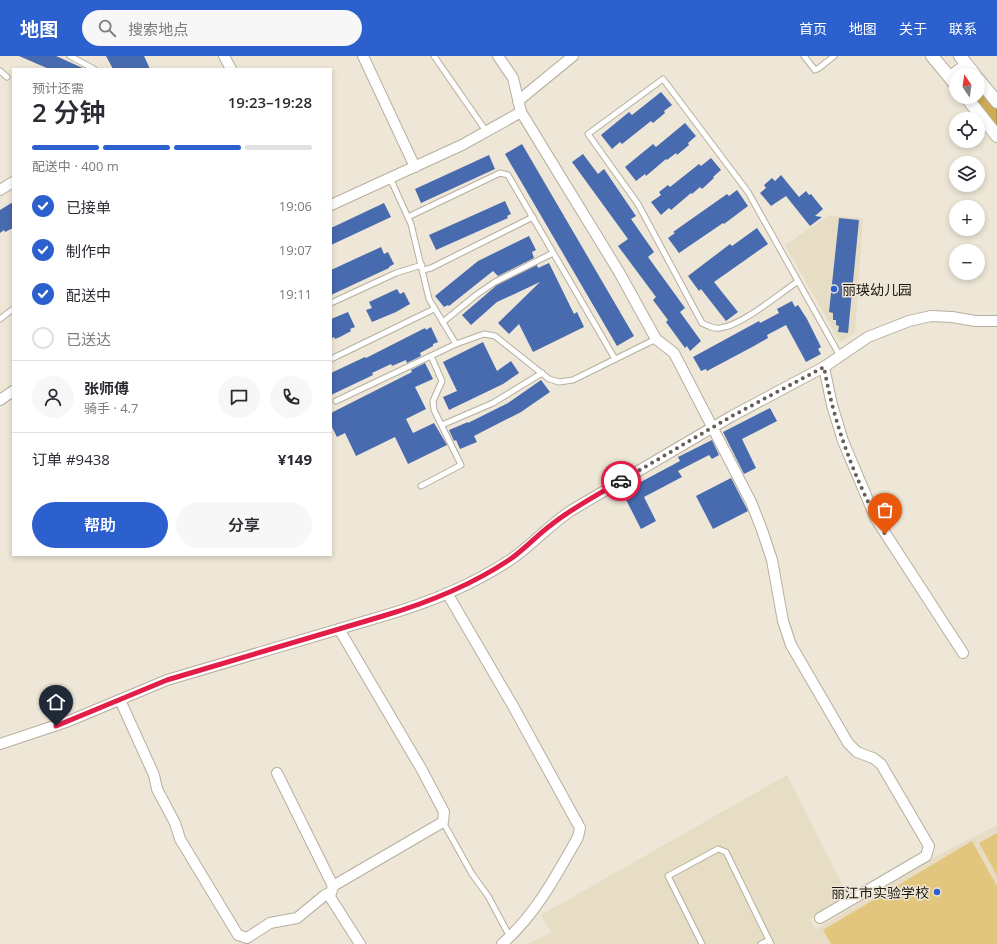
<!DOCTYPE html>
<html lang="zh">
<meta charset="utf-8">
<style>
:root{--surface:#fff;--page:#f7f7f7;--text:#2b2b33;--muted:#7c7c81;--line:#e1e1e2;--accent:#2b60ce}
body{margin:0;font-family:"Open Sans","Noto Sans SC",sans-serif;background:var(--page);color:var(--text);height:100vh;display:flex;flex-direction:column;font-size:15px;white-space:nowrap}
*{box-sizing:border-box;margin:0}
p{font-size:13px;color:var(--muted)}
.icon{flex:none;width:22px;height:22px;fill:none;stroke:currentColor;stroke-width:2;stroke-linecap:round;stroke-linejoin:round}
.map{position:relative;flex:1;overflow:hidden}
.sheet{position:absolute;left:12px;top:12px;width:320px;height:488px;display:flex;flex-direction:column;background:var(--surface);border-radius:0px;box-shadow:0 2px 6px #0003}
.sheet>*{flex:none}
.needle{width:26px;rotate:347deg}
.tools{position:absolute;left:949px;top:12px;display:grid;gap:8px}
.tools a{display:grid;place-items:center;width:36px;height:36px;border-radius:50%;background:var(--surface);box-shadow:0 2px 6px #0003;font-size:20px}
.pin{position:absolute;display:grid;place-items:center;width:34px;height:34px;color:#fff;margin:-41px -17px;border-radius:50% 50% 50% 0;rotate:-45deg;box-shadow:0 0 4px #0007}
.pin .icon{rotate:45deg}
.courier{position:absolute;display:grid;place-items:center;width:40px;height:40px;margin:-20px;border:3px solid #e11d48;border-radius:50%;background:#fff;color:#222;box-shadow:0 1px 5px #0007}
.overview em{font-style:normal;font-weight:600}
.overview div{display:flex;flex-direction:column-reverse}
.overview{display:flex;align-items:center;justify-content:space-between;height:68px;padding:0 20px}
h1{font-size:26px;font-weight:600;line-height:30px}
.bar{display:grid;grid-template-columns:repeat(4,1fr);gap:6px 4px;align-content:center;height:48px;padding:0 20px}
.bar i{height:5px;border-radius:3px;background:var(--line)}
.bar .active{background:var(--accent)}
.bar p{grid-column:span 4}
.line{display:flex;align-items:center;gap:10px;padding:0 20px;border-top:1px solid var(--line)}
.line div{flex:1}
.round{display:grid;place-items:center;flex:none;width:42px;height:42px;border-radius:21px;background:var(--page)}
ol{padding:0 20px;list-style:none}
li{display:flex;align-items:center;gap:12px;height:44px}
li p{margin-inline-start:auto}
li .icon{padding:4px;border-radius:50%;background:var(--accent);color:#fff;stroke-width:4}
li:last-child{color:var(--muted)}
li i{width:22px;height:22px;border:2px solid var(--line);border-radius:50%}
.primary-button{display:flex;gap:8px;margin-top:auto;padding:8px 20px}
.primary-button a{flex:1;height:46px;border-radius:24px;background:var(--accent);color:#fff;font-size:16px;font-weight:600;line-height:46px;text-align:center}
.primary-button a+a{background:var(--page);color:var(--text)}
header{display:flex;align-items:center;gap:24px;box-sizing:border-box;height:56px;padding:0 20px;background:var(--accent);color:#fff}
header strong{font-size:19px}
nav{display:flex;gap:22px;margin-inline-start:auto;font-size:14px}
.search{width:280px;height:36px;background:var(--page);display:flex;align-items:center;gap:10px;box-sizing:border-box;padding:0 14px;border-radius:22px;color:var(--muted);font-size:15px}
.map>svg:first-child{display:block}
.built{fill:#e7ddc5}
.green{fill:#e3c67d}
.water{fill:#cdab54;stroke:#987f40}
.building{fill:#486aae}
.lines{fill:none;stroke-linecap:round;stroke-linejoin:round}
.service-casing{stroke:#b6af9f;stroke-width:7}
.minor-casing{stroke:#b6af9f;stroke-width:12}
.tertiary-casing{stroke:#b6af9f;stroke-width:14}
.service{stroke:#fff;stroke-width:5}
.minor{stroke:#fff;stroke-width:10}
.tertiary{stroke:#fff;stroke-width:12}
.done{stroke:#656057;stroke-width:4;stroke-dasharray:0 7.2}
.route{stroke:#e11d48;stroke-width:5}
.poi-dot{fill:#2b60ce;stroke:#eee7d7;stroke-width:1.5}
.labels{text-anchor:middle;dominant-baseline:central;stroke-width:3;stroke-linejoin:round;paint-order:stroke}
.poi-label{font-size:14px;fill:#1b1812;stroke:#eee7d7;text-anchor:start}
</style>
<header>
<strong>地图</strong>
<div class="search"><svg class="icon" aria-label="search" viewBox="0 0 24 24"><circle cx="10" cy="10" r="6"/><path d="M15 15l6 6"/></svg>搜索地点</div>
<nav><a>首页</a><a>地图</a><a>关于</a><a>联系</a></nav>
</header>
<div class="map">
<svg width="997" height="888" viewBox="0 0 997 888">
<rect width="100%" height="100%" fill="#eee7d7"/>
<!-- built -->
<g class="built">
<path d="M829,159L863,162L855,277L840,286L785,189Z"/>
<path d="M787,719L849,842L810,864L816,873L938,799L997,769V888H527L551,876L541,859Z"/>
</g>
<!-- green -->
<g class="green">
<path d="M997,777V820L979,787Z"/>
<path d="M972,785L997,830V888H831L823,874Z"/>
</g>
<!-- water -->
<path class="water" d="M978,29L997,52V71L973,41H978Z"/>
<!-- building -->
<g class="building">
<path d="M19,0H56L85,13H49Z"/>
<path d="M106,0H144L150,13H113Z"/>
<path d="M661,36L672,49L664,55L665,57L653,67L651,65L622,88L620,86L612,93L601,79L629,56L632,59Z"/>
<path d="M685,67L696,80L688,87L689,89L677,99L676,97L667,104L666,103L646,120L645,118L636,125L625,111L653,88L656,91Z"/>
<path d="M522,88L634,280L617,290L505,98Z"/>
<path d="M583,98L598,118L604,113L636,160L631,163L654,196L648,201L685,252L680,256L701,285L690,295L687,290L685,292L666,266L668,264L653,244L656,241L618,190L628,183L572,106Z"/>
<path d="M489,99L495,113L421,147L415,133Z"/>
<path d="M711,102L721,114L713,121L714,122L702,133L700,131L692,138L691,137L671,154L669,152L661,159L651,146L661,139L659,136L668,129L670,131L699,108L701,110Z"/>
<path d="M781,119L799,141L806,135L809,139L811,138L823,153L815,160L822,161L810,170L786,140L771,150L760,137L766,132L764,129L772,122L775,125Z"/>
<path d="M737,134L748,150L724,168L723,167L679,197L668,182L675,177L673,176L727,138L729,140Z"/>
<path d="M505,145L511,158L507,160L508,162L436,194L429,179Z"/>
<path d="M13,146V172L5,176L4,174L0,177V154Z"/>
<path d="M384,147L391,161L331,189V172Z"/>
<path d="M839,162L859,164L848,277L838,276L839,270L836,269V264H833V257L829,256Z"/>
<path d="M757,172L768,188L714,226L738,256L726,265L701,233L699,235L688,220L730,188L732,190Z"/>
<path d="M529,180L536,194L532,196L534,202L498,220L493,215L449,250L448,249L444,251L435,240L478,205Z"/>
<path d="M381,191L384,198L388,196L394,208L389,211V212L331,239V214Z"/>
<path d="M549,207L574,258L577,256L584,271L533,296L519,268L509,278L498,267L540,226L497,246L471,269L462,259L497,229L537,209L538,212Z"/>
<path d="M397,233L400,238L404,236L410,248L396,256L372,266L366,254L372,252L369,246Z"/>
<path d="M792,245L795,251L798,249L807,263L821,291L818,293L821,298L806,306L786,269L767,279L768,282L754,290L707,315L706,313L701,315L693,301L759,265L760,267L779,257L777,253Z"/>
<path d="M348,256L355,271L350,273L351,275L340,281L335,283L334,281L331,283V263Z"/>
<path d="M431,271L438,286L433,288V290L420,297L421,300L407,307L406,304L392,310L391,308L372,317L373,319L331,339V317L365,301L366,302L425,272L426,274Z"/>
<path d="M483,286L497,315L511,305L519,317L503,328L449,354L443,341L457,335L443,306Z"/>
<path d="M425,307L433,323L415,331L426,353L406,363L413,377L434,367L447,389L408,408L395,381L356,400L345,377L337,381L331,369V357L412,316L411,314Z"/>
<path d="M541,324L550,336L521,356L474,380L477,386L460,393L456,384L454,385L449,374L468,366V367L508,347Z"/>
<path d="M770,352L777,365L742,383L756,412L744,418L723,376Z"/>
<path d="M712,384L719,399L712,403L709,399L678,415L682,421L644,441L656,465L641,473L622,436L680,405L678,401Z"/>
<path d="M731,422L748,455L713,473L696,440Z"/>
</g>
<g class="lines">
<!-- service casing -->
<g class="service-casing">
<g id="service">
<path d="M70,0L94,13"/>
<path d="M434,0L486,75"/>
<path d="M804,0L815,14L819,12L834,0"/>
<path d="M0,15L7,21"/>
<path d="M390,122L411,168L429,243L456,288"/>
<path d="M408,161L500,117L508,119L615,303"/>
<path d="M423,214L431,212L533,161"/>
<path d="M797,226C779,238 741,270 720,272C713,273 708,270 702,267L638,148L588,78L663,23L748,136L840,300"/>
<path d="M331,247L396,217L422,209"/>
<path d="M0,263L13,253"/>
<path d="M443,266L476,239L495,226L553,197"/>
<path d="M331,303L434,253"/>
<path d="M336,345L456,288L484,278L495,280L549,323L559,326L573,324L656,283"/>
<path d="M442,369L493,347L542,317"/>
<path d="M421,430L461,409L434,354L433,345L442,325L431,300"/>
<path d="M443,766L472,818L488,840L510,881"/>
<path d="M702,888L668,820L718,793L726,796L771,888"/>
<path d="M761,888L769,884"/>
</g>
</g>
<!-- minor casing -->
<g class="minor-casing">
<g id="minor">
<path d="M224,0L231,13"/>
<path d="M363,0L415,111"/>
<path d="M498,0L513,22L521,56L619,216L656,283L674,297L751,446L762,474L772,504L783,565L791,589L848,687L857,696L873,702L881,708L929,790L926,800L820,862"/>
<path d="M949,21L966,8"/>
<path d="M518,45L573,0"/>
<path d="M0,134L13,126"/>
<path d="M331,149L462,89L521,56"/>
<path d="M824,311L832,349L843,385L876,463L963,597"/>
<path d="M0,344L13,335"/>
<path d="M447,537L513,650L580,772L578,781C556,820 536,858 502,888"/>
<path d="M339,573L422,714L444,756L443,766L333,830L330,841L360,888"/>
<path d="M120,644L154,719L157,733L175,767L180,783L238,879L247,882L270,867L297,862L325,839L330,837"/>
<path d="M0,688L69,665L167,624L383,560C428,547 471,530 510,504C532,489 549,469 572,454L732,360L824,311L868,281L909,265L931,260L952,261L975,265H997"/>
<path d="M277,717L333,830"/>
</g>
</g>
<!-- tertiary casing -->
<g class="tertiary-casing">
<g id="tertiary">
<path d="M932,0L956,29"/>
<path d="M960,0L975,19"/>
<path d="M978,23L997,46"/>
<path d="M966,41L997,80"/>
</g>
</g>
<!-- service -->
<use href="#service" class="service"/>
<!-- minor -->
<use href="#minor" class="minor"/>
<!-- tertiary -->
<use href="#tertiary" class="tertiary"/>
</g>
<g class="lines">
<!-- done -->
<path class="done" d="M621,425L732,360L824,311C834,369 856,427 885,478"/>
<!-- route -->
<path class="route" d="M56,670L167,624L383,560C427,547 470,530 509,504C524,494 536,480 551,469C572,452 597,439 621,425"/>
</g>
<!-- markers -->
<g class="poi-dot">
<circle cx="834" cy="233" r="4"/>
<circle cx="937" cy="836" r="4"/>
</g>
<g class="labels">
<!-- poi labels -->
<g class="poi-label">
<text x="842" y="233">丽瑛幼儿园</text>
<text x="929" y="836" text-anchor="end">丽江市实验学校</text>
</g>
</g>
</svg>
<div class="tools">
<a><svg class="needle" viewBox="-14 -14 28 28"><path d="M0-13l5 13h-10z" fill="#e53935"/><path d="M0 13l5-13h-10z" fill="#7c7c81"/></svg></a>
<a><svg class="icon" aria-label="locate" viewBox="0 0 24 24"><circle cx="12" cy="12" r="6"/><path d="M12 2v4M12 18v4M2 12h4M18 12h4"/></svg></a>
<a><svg class="icon" aria-label="layers" viewBox="0 0 24 24"><path d="M12 4l9 5-9 5-9-5zM3 14l9 5 9-5"/></svg></a>
<a>+</a>
<a>−</a>
</div>
<div class="pin" style="left:885px;top:478px;background:#ea580c"><svg class="icon" aria-label="bag" viewBox="0 0 24 24"><path d="M5 8h14l-1 12H6zM9 8a3 3 0 0 1 6 0"/></svg></div>
<div class="pin" style="left:56px;top:670px;background:#1f2937"><svg class="icon" aria-label="home" viewBox="0 0 24 24"><path d="M3 11l9-7 9 7M6 9v11h12V9"/></svg></div>
<div class="courier" style="left:621px;top:425px"><svg class="icon" aria-label="car" viewBox="0 0 24 24"><path d="M5 17H2v-5l4-1 3-4h7l3 4 3 1v5h-3M9 17h6M6 11h13"/><circle cx="7" cy="17" r="2"/><circle cx="17" cy="17" r="2"/></svg></div>
<section class="sheet">
<div class="overview"><div><h1>2 分钟</h1><p>预计还需</p></div><em>19:23–19:28</em></div>
<div class="bar"><i class="active"></i><i class="active"></i><i class="active"></i><i></i><p>配送中 · 400 m</p></div>
<ol>
<li><svg class="icon" aria-label="check" viewBox="0 0 24 24"><path d="M5 12l5 5 9-10"/></svg>已接单<p>19:06</p></li>
<li><svg class="icon" aria-label="check" viewBox="0 0 24 24"><path d="M5 12l5 5 9-10"/></svg>制作中<p>19:07</p></li>
<li><svg class="icon" aria-label="check" viewBox="0 0 24 24"><path d="M5 12l5 5 9-10"/></svg>配送中<p>19:11</p></li>
<li><i></i>已送达</li>
</ol>
<div class="line" style="height:72px"><a class="round"><svg class="icon" aria-label="person" viewBox="0 0 24 24"><circle cx="12" cy="8" r="4"/><path d="M4 21q1-7 8-7t8 7"/></svg></a><div><b>张师傅</b><p>骑手 · 4.7</p></div><a class="round"><svg class="icon" aria-label="chat" viewBox="0 0 24 24"><path d="M4 5h16v11H9l-5 4z"/></svg></a><a class="round"><svg class="icon" aria-label="phone" viewBox="0 0 24 24"><path d="M5 4h4l2 5-3 2q2 4 5 5l2-3 5 2v4C11 20 4 13 5 4z"/></svg></a></div>
<div class="line" style="height:52px"><div>订单 #9438</div><b>¥149</b></div>
<div class="primary-button"><a>帮助</a><a>分享</a></div>
</section>
</div>
